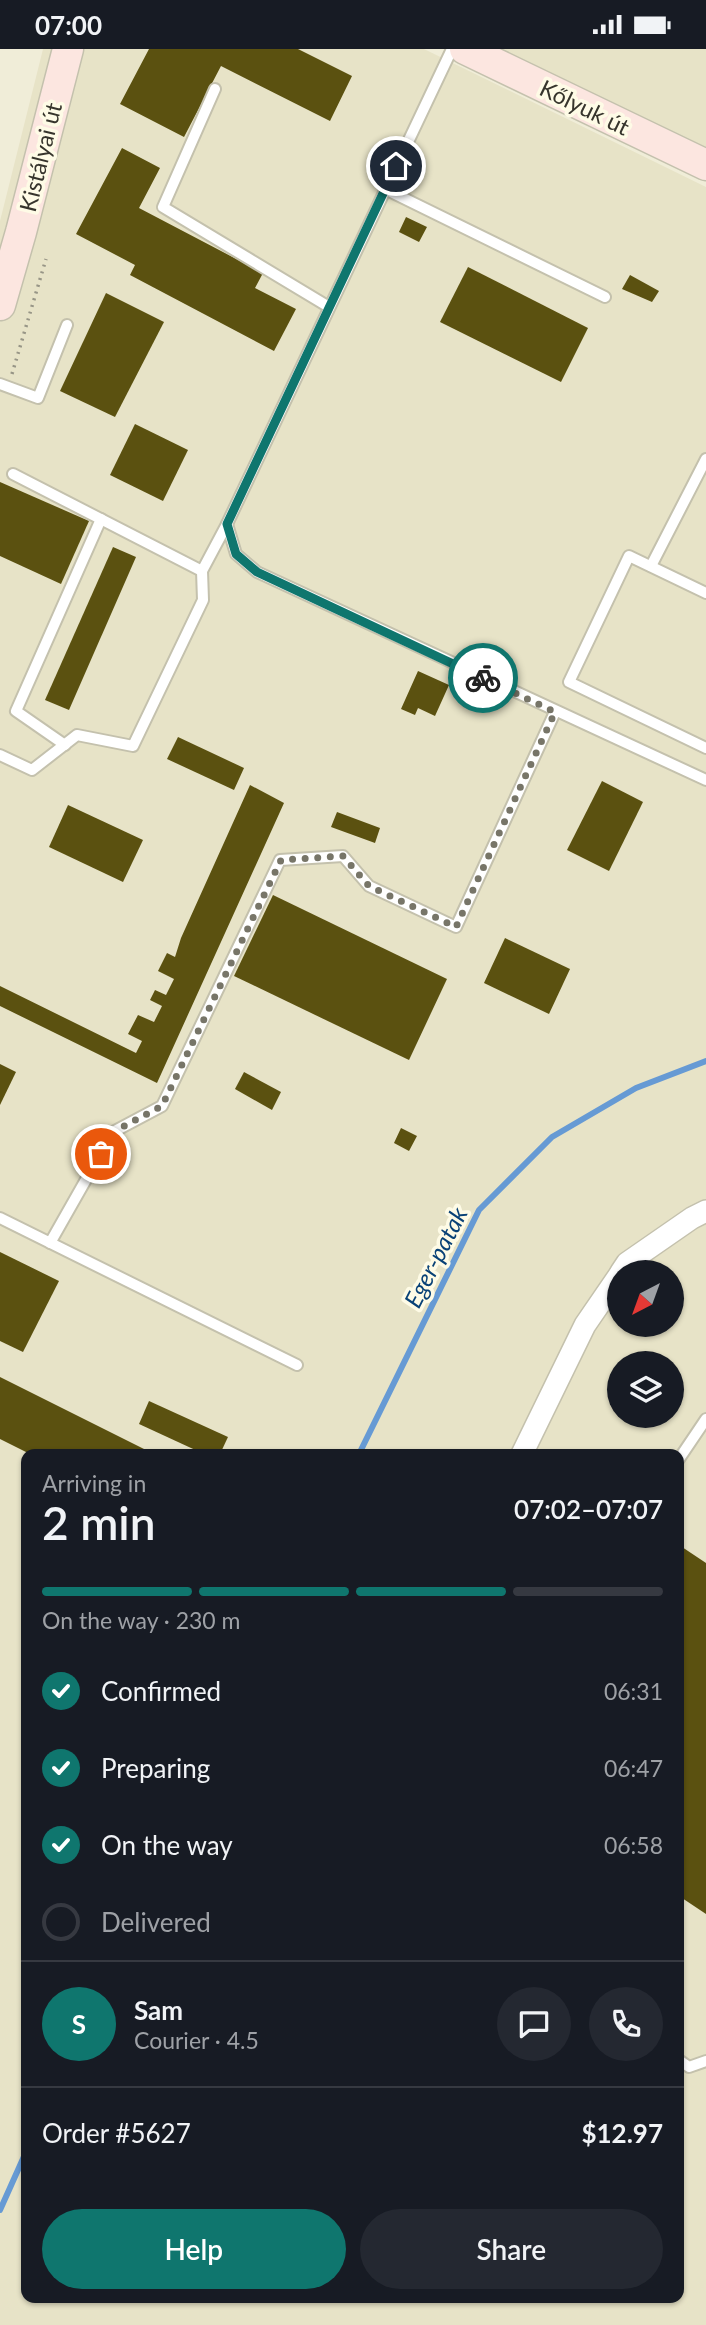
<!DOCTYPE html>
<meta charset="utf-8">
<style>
:root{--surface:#171b24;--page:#242831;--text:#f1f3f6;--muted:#9ea1a6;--line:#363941;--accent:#0f766e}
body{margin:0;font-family:Lato,sans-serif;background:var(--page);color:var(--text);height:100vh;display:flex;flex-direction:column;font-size:26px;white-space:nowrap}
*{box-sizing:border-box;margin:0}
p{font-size:23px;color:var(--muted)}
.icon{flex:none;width:38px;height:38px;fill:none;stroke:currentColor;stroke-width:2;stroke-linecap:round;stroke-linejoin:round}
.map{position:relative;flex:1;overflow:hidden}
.details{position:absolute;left:21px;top:1400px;width:663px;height:854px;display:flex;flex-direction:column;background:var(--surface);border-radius:14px;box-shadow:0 2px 5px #0004}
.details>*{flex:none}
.needle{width:46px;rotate:221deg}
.fabs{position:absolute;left:607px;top:1211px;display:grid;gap:14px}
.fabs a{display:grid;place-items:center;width:77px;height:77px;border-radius:50%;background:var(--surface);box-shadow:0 2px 5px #0004;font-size:35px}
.pin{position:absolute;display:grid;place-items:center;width:60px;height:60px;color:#fff;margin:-30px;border:4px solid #fff;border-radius:50%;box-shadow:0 2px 7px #0007}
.courier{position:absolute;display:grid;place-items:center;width:70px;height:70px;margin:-35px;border:5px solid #0f766e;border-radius:50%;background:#fff;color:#222;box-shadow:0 2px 9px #0007}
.head em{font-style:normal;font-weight:600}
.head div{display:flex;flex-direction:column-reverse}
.head{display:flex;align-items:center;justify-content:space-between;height:119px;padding:0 21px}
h1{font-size:46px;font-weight:600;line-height:52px}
.bar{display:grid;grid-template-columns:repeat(4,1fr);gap:10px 7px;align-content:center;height:84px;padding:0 21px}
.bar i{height:9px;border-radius:5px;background:var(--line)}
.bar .current{background:var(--accent)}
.bar p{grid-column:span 4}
.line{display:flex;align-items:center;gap:18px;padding:0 21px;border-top:2px solid var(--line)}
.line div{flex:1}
.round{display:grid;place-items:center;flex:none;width:74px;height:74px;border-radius:37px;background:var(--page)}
ol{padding:0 21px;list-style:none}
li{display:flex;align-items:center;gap:21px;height:77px}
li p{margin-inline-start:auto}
li .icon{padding:7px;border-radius:50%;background:var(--accent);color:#fff;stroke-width:4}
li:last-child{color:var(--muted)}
li i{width:38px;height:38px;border:4px solid var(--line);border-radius:50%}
.action{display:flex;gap:14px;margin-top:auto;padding:14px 21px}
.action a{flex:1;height:80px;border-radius:42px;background:var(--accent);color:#fff;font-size:28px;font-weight:600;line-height:80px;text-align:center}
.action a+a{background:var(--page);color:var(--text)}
.status{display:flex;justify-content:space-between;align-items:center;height:49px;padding:0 35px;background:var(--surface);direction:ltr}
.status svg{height:19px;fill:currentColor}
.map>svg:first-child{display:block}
.built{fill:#e7e3c7;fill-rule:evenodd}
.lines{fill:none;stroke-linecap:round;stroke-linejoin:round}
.stream{stroke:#669ad4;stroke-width:6}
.building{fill:#5b5110}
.lane-casing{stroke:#c4c1ad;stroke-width:14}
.street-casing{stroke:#c4c1ad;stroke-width:24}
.secondary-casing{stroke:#c4c1ad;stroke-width:33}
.path{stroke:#979586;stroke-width:3.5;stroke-dasharray:2 5;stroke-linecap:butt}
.lane{stroke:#fff;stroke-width:10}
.street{stroke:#fff;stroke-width:21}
.secondary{stroke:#fce6e0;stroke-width:30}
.done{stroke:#777568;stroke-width:7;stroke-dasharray:0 12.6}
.route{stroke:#0f766e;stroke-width:9}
.labels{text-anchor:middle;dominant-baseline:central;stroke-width:7;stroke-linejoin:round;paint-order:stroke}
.street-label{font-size:23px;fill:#36342c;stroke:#fefbe6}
.water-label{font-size:24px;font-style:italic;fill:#084176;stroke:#fefbe6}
</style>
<div class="status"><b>07:00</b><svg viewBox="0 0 49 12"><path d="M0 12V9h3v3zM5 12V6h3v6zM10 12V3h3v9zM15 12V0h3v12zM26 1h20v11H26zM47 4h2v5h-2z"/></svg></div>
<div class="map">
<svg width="706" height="2276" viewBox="0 0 706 2276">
<rect width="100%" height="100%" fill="#f0edd8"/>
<!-- built -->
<g class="built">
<path d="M43,0H424L706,138V2276H0V172ZM620,1223H672V1276H620ZM620,1314H672V1367H620ZM26,1405H679V2249H26Z"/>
<path d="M493,0H706V103Z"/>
</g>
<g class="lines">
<!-- stream -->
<g class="stream">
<path d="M359,1405L479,1161L552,1088L636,1039L706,1012"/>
<path d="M0,2161L26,2103"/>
</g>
</g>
<!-- building -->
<g class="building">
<path d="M149,0H298L352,27L330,72L221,17L184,88L120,55Z"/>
<path d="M122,99L160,119L139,159L263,224L255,239L296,260L274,302L130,226L135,216L76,185Z"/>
<path d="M406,168L427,178L419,193L399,183Z"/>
<path d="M468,218L588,279L561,333L440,273Z"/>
<path d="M630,226L659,242L652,253L622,240Z"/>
<path d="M106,244L164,273L115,368L60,342Z"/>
<path d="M135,375L188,401L163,452L110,426Z"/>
<path d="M0,433L89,472L61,535L0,507Z"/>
<path d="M113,498L136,508L69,661L45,651Z"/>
<path d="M418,622L449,636L435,667L418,659L415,666L401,660Z"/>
<path d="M178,688L244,719L234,741L167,710Z"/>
<path d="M602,732L643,753L609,822L567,801Z"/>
<path d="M250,736L284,754L157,1034L0,957V937L136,1004L142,992L128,985L138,966L154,973L162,957L150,951L155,941L166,946L174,930L158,922L167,904L175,908L181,889Z"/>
<path d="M68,756L143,791L123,833L49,798Z"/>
<path d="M337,763L380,779L375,794L331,778Z"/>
<path d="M273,846L447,930L409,1011L234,927Z"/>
<path d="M505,889L570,920L549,965L484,934Z"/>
<path d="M0,1015L16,1023L0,1056Z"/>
<path d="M244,1023L281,1043L272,1061L235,1040Z"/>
<path d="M401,1079L417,1087L409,1102L394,1094Z"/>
<path d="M0,1203L59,1232L23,1303L0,1292Z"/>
<path d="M0,1328L154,1405H30L0,1390Z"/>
<path d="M149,1352L228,1388L220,1405H204L139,1375Z"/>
<path d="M679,1496L706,1514V1865L679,1847Z"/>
</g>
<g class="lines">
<!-- lane casing -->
<g class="lane-casing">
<g id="lane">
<path d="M215,40L163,158L329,258"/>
<path d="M385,140L605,248"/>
<path d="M0,335L38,349L67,276"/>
<path d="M13,425L202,522"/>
<path d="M227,475L236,505L257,523L706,731"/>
<path d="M651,517L706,410"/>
<path d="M706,544L629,507L569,633L706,699"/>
<path d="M65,696L16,662L101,470"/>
<path d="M0,706L32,721L77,686L133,697L203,551L202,522L227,475L452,0"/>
<path d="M0,1169L297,1316"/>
<path d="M50,1194L113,1083L162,1057L280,811L343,807L369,837L456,878L555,663"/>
<path d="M679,1410L706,1370"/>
<path d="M679,2011L689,2018L706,2012"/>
</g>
</g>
<!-- street casing -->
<g class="street-casing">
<g id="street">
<path d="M621,1223L627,1214L692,1169L706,1162"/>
<path d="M522,1405L585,1276L620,1225"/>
</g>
</g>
<!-- secondary casing -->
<g class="secondary-casing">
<g id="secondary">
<path d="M465,0L706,116"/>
<path d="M0,256L21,183L68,0"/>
</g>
</g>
<!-- path -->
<path class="path" d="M12,325L46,210"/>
<!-- lane -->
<use href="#lane" class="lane"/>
<!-- street -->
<use href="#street" class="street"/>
<!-- secondary -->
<use href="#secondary" class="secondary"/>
</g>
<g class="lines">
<!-- done -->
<path class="done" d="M101,1105L113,1083L162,1057L281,811L343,807L369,837L456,878L555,663L483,629"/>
<!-- route -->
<path class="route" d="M396,117L227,475L236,505L257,523L483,629"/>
</g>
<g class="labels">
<!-- street labels -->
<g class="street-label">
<text transform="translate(585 58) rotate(26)">Kőlyuk út</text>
<text transform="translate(40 108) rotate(-76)">Kistályai út</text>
</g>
<!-- water labels -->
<g class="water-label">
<text transform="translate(435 1208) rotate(-63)">Eger-patak</text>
</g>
</g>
</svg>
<div class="fabs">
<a><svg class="needle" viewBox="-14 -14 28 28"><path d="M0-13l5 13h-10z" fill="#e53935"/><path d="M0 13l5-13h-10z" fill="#9ea1a6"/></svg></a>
<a><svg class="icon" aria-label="layers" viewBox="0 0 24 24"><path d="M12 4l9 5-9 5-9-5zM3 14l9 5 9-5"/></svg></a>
</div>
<div class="pin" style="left:101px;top:1105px;background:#ea580c"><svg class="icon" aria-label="bag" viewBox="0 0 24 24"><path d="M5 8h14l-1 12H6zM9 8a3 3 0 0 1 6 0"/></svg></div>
<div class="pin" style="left:396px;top:117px;background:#1f2937"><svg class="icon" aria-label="home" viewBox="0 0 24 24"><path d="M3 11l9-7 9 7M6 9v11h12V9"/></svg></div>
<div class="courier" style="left:483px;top:629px"><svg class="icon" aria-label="bike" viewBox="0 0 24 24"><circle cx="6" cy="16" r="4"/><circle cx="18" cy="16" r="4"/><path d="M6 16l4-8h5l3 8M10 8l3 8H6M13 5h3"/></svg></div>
<section class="details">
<div class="head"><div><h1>2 min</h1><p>Arriving in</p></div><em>07:02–07:07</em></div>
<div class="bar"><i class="current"></i><i class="current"></i><i class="current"></i><i></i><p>On the way · 230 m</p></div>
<ol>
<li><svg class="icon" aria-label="check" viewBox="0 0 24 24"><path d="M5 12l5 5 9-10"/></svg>Confirmed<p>06:31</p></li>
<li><svg class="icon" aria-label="check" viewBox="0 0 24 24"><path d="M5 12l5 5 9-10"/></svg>Preparing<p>06:47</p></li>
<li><svg class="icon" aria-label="check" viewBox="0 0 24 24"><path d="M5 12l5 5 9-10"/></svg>On the way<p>06:58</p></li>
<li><i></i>Delivered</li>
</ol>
<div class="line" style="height:126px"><b class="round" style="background:var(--accent);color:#fff">S</b><div><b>Sam</b><p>Courier · 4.5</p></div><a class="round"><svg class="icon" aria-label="chat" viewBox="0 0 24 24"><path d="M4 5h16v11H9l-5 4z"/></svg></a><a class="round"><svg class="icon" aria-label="phone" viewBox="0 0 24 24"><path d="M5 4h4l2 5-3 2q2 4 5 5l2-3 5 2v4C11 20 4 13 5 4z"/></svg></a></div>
<div class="line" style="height:91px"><div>Order #5627</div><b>$12.97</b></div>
<div class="action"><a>Help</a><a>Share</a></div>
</section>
</div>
